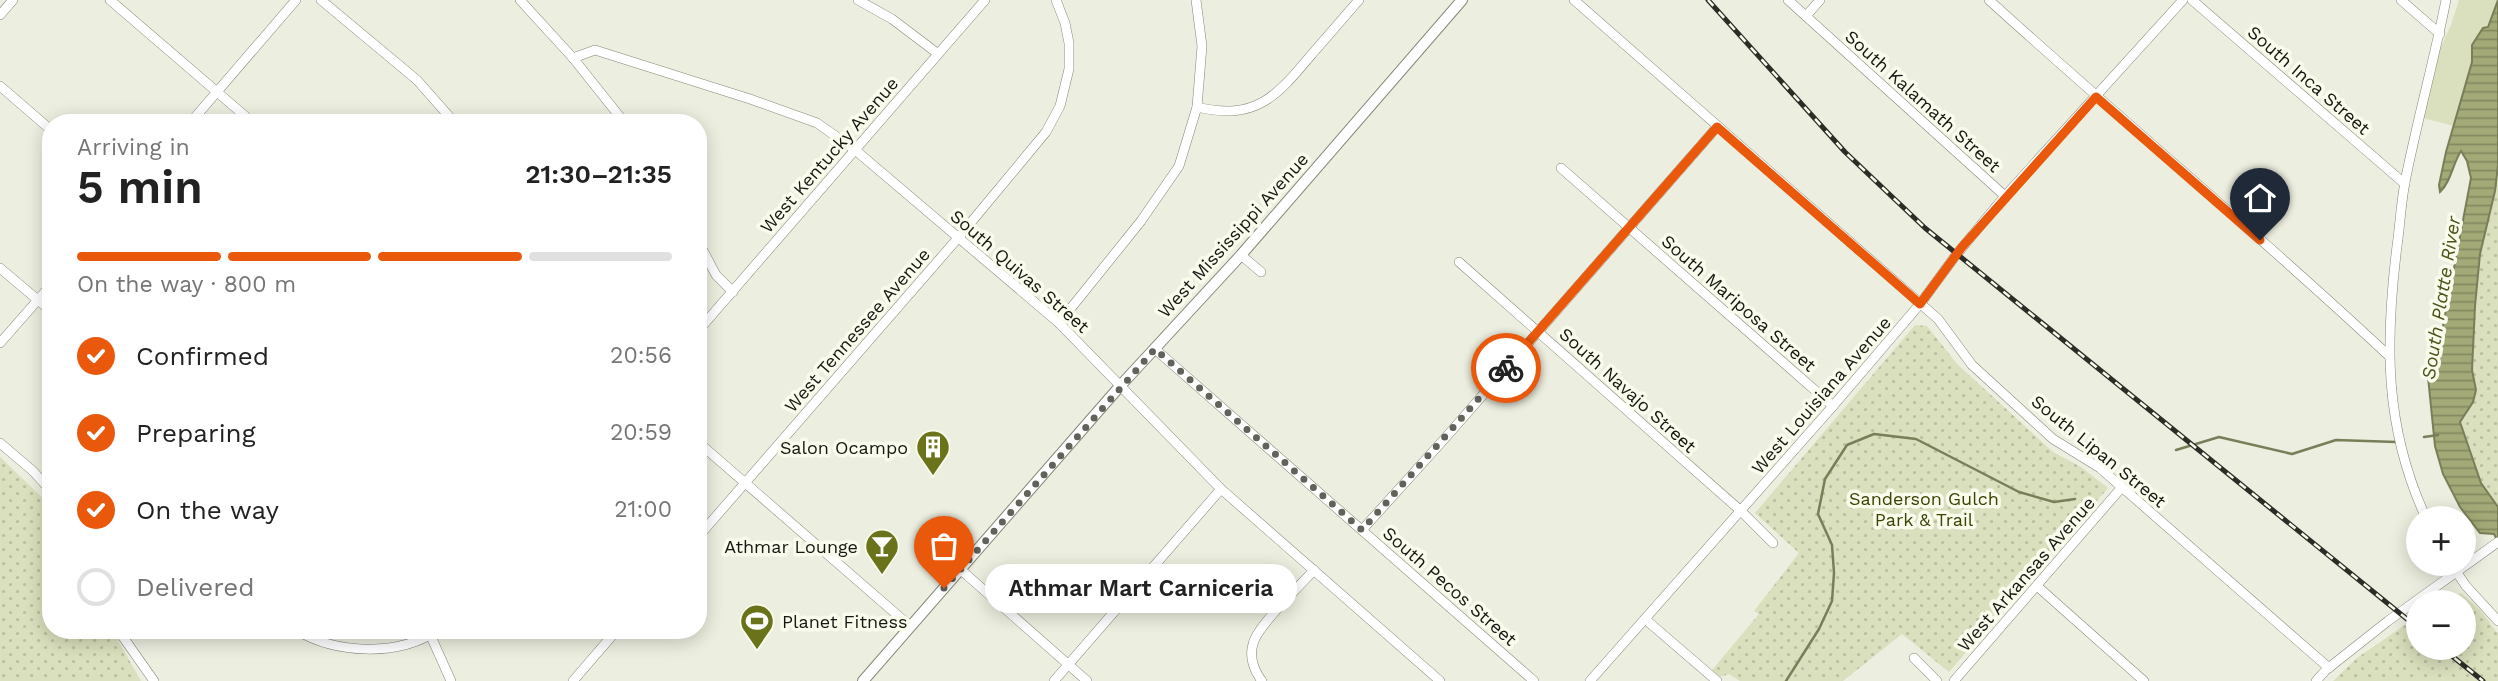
<!DOCTYPE html>
<meta charset="utf-8">
<style>
:root{--surface:#fff;--page:#f6f6f6;--text:#222;--muted:#767676;--line:#e0e0e0;--accent:#ea580c}
body{margin:0;font-family:"Work Sans",sans-serif;background:var(--page);color:var(--text);height:100vh;display:flex;flex-direction:column;font-size:26px;white-space:nowrap}
*{box-sizing:border-box;margin:0}
p{font-size:23px;color:var(--muted)}
.icon{flex:none;width:38px;height:38px;fill:none;stroke:currentColor;stroke-width:2;stroke-linecap:round;stroke-linejoin:round}
.map{position:relative;flex:1;overflow:hidden}
.panel{position:absolute;left:42px;top:114px;width:665px;height:525px;display:flex;flex-direction:column;background:var(--surface);border-radius:28px;box-shadow:0 4px 18px #0003}
.panel>*{flex:none}
.buttons{position:absolute;left:2406px;top:506px;display:grid;gap:14px}
.buttons a{display:grid;place-items:center;width:70px;height:70px;border-radius:50%;background:var(--surface);box-shadow:0 4px 18px #0003;font-size:35px}
.pin{position:absolute;display:grid;place-items:center;width:60px;height:60px;color:#fff;margin:-72px -30px;border-radius:50% 50% 50% 0;rotate:-45deg;box-shadow:0 0 7px #0007}
.pin .icon{rotate:45deg}
.courier{position:absolute;display:grid;place-items:center;width:70px;height:70px;margin:-35px;border:5px solid #ea580c;border-radius:50%;background:#fff;color:#222;box-shadow:0 2px 9px #0007}
.bubble{position:absolute;height:49px;border-radius:24px;background:var(--surface);box-shadow:0 4px 18px #0003;font-size:23px;font-weight:600;line-height:49px;text-align:center}
.headline em{font-style:normal;font-weight:600}
.headline div{display:flex;flex-direction:column-reverse}
.headline{display:flex;align-items:center;justify-content:space-between;height:119px;padding:0 35px}
h1{font-size:46px;font-weight:600;line-height:52px}
.bar{display:grid;grid-template-columns:repeat(4,1fr);gap:10px 7px;align-content:center;height:84px;padding:0 35px}
.bar i{height:9px;border-radius:5px;background:var(--line)}
.bar .active{background:var(--accent)}
.bar p{grid-column:span 4}
ol{padding:0 35px;list-style:none}
li{display:flex;align-items:center;gap:21px;height:77px}
li p{margin-inline-start:auto}
li .icon{padding:7px;border-radius:50%;background:var(--accent);color:#fff;stroke-width:4}
li:last-child{color:var(--muted)}
li i{width:38px;height:38px;border:4px solid var(--line);border-radius:50%}
.map>svg:first-child{display:block}
.green{fill:#dae0bd}
.park{fill:url(#park-dots)}
.water{fill:url(#water-rules);stroke:#797e59;stroke-width:2}
.lines{fill:none;stroke-linecap:round;stroke-linejoin:round}
.stream{stroke:#797e59;stroke-width:2.5}
.minor-casing{stroke:#858779;stroke-width:10}
.major-casing{stroke:#858779;stroke-width:12}
.minor{stroke:#fff;stroke-width:9}
.major{stroke:#fff;stroke-width:10}
.rail-casing{stroke:#2c2d27;stroke-width:5}
.rail{stroke:#f9fcec;stroke-width:2.5;stroke-dasharray:8;stroke-linecap:butt}
.done{stroke:#61625a;stroke-width:7;stroke-dasharray:0 12.6}
.route{stroke:#ea580c;stroke-width:9}
.labels{text-anchor:middle;dominant-baseline:central;stroke-width:7;stroke-linejoin:round;paint-order:stroke}
.street-label{font-size:18px;fill:#161712;stroke:#f9fcec}
.poi-label{font-size:18px;fill:#161712;stroke:#f9fcec;text-anchor:end}
.park-label{font-size:18px;fill:#3d4202;stroke:#f9fcec}
.water-label{font-size:19px;font-style:italic;fill:#4e5419;stroke:#f9fcec}
</style>
<div class="map">
<svg width="2498" height="681" viewBox="0 0 2498 681">
<defs>
<pattern id="park-dots" width="8" height="8" patternUnits="userSpaceOnUse" patternTransform="scale(1.75)"><rect width="8" height="8" fill="#dae0bd"/><path d="M2 2h.1M6 6h.1" fill="none" stroke="#babfa1" stroke-width="1.8" stroke-linecap="round"/></pattern>
<pattern id="water-rules" width="6" height="5" patternUnits="userSpaceOnUse" patternTransform="scale(1.75)"><rect width="6" height="5" fill="#a3aa77"/><path d="M0 2.5h6" fill="none" stroke="#848960"/></pattern>
</defs>
<rect width="100%" height="100%" fill="#eceedf"/>
<!-- green -->
<path class="green" d="M2459,0H2498L2488,27L2472,45V62L2454,126L2423,118L2441,47L2451,25Z"/>
<!-- park -->
<g class="park">
<path d="M2498,165V507L2481,483L2460,422L2476,390L2472,370L2475,306L2480,254L2495,191Z"/>
<path d="M1915,325L1927,326L1957,364L2053,452L2081,467L2108,488L1949,672L1902,634L1843,681H1740L1729,674L1720,677L1712,670L1759,614L1754,611L1799,553L1755,513Z"/>
<path d="M0,457L51,506V630H112L141,681H0Z"/>
<path d="M2461,593L2482,612L2498,634V681H2333L2357,658L2418,616V648H2464V602H2438Z"/>
</g>
<!-- water -->
<path class="water" d="M2498,0V165L2495,191L2480,254L2475,306L2472,370L2476,390L2473,402L2460,422L2481,483L2498,507V542L2494,534L2480,533L2460,507L2443,474L2435,446L2428,377L2437,358L2471,178L2467,161L2461,151C2453,163 2451,182 2440,192L2439,185L2446,152L2472,62V45L2483,28L2488,27Z"/>
<g class="lines">
<!-- stream -->
<g class="stream">
<path d="M2424,437L2438,435"/>
<path d="M2176,450L2219,437L2292,454L2336,440L2396,442"/>
<path d="M1786,681L1819,629L1832,601L1834,573L1832,545L1818,514L1825,479L1847,445L1874,434L1916,439L2019,492L2054,502L2075,499"/>
</g>
<!-- minor casing -->
<g class="minor-casing">
<g id="minor">
<path d="M110,0L252,122"/>
<path d="M321,0L417,80L454,122"/>
<path d="M520,0L573,58L595,50L750,99L817,123L854,149L1059,323L1221,489L1440,681"/>
<path d="M858,0L892,19L937,53"/>
<path d="M1196,0L1202,46L1197,107"/>
<path d="M1574,0L1938,319L1972,365L2053,439L2100,468L2329,668"/>
<path d="M1788,0L2005,196"/>
<path d="M1989,0C2121,120 2258,233 2388,355"/>
<path d="M2192,0L2405,184"/>
<path d="M2401,0L2440,34"/>
<path d="M0,15L13,0"/>
<path d="M1806,16L1820,0"/>
<path d="M573,58L624,122"/>
<path d="M0,86L51,130"/>
<path d="M191,122L296,0"/>
<path d="M1561,168L1833,406"/>
<path d="M698,241L716,275L733,292"/>
<path d="M1241,255L1261,272"/>
<path d="M1459,262L1741,511L1773,543"/>
<path d="M0,268L51,311"/>
<path d="M1059,323L1141,221L1179,166L1197,107C1256,121 1276,97 1312,54C1328,36 1343,18 1359,0"/>
<path d="M698,331L985,0"/>
<path d="M0,343L51,285"/>
<path d="M1155,349L1534,681"/>
<path d="M698,442L910,626"/>
<path d="M0,443L33,471L51,491"/>
<path d="M2426,518C2384,427 2385,343 2397,246C2400,225 2401,203 2405,182C2417,121 2434,61 2446,0"/>
<path d="M1362,530L1447,436L1717,127"/>
<path d="M698,537L958,238L1046,132L1060,106L1069,69V43L1065,23L1056,0"/>
<path d="M2451,564L2466,586L2498,621"/>
<path d="M960,569L1087,681"/>
<path d="M2037,586L2144,681"/>
<path d="M1645,619L1717,681"/>
<path d="M120,630L123,637L154,681"/>
<path d="M296,630C336,654 398,657 438,630"/>
<path d="M429,632L451,681"/>
<path d="M1914,658L1937,681"/>
<path d="M573,681L617,630"/>
<path d="M1054,681L1221,489"/>
<path d="M1262,681C1254,671 1249,657 1253,644C1257,626 1300,586 1314,570"/>
<path d="M1590,681L1833,406L1920,304L1956,255L2005,196L2183,0"/>
<path d="M1954,681L2122,487"/>
<path d="M2316,681L2326,670L2388,621L2498,542"/>
</g>
</g>
<!-- major casing -->
<g class="major-casing">
<path id="major" d="M863,681L1121,385L1241,255L1462,0"/>
</g>
<!-- minor -->
<use href="#minor" class="minor"/>
<!-- major -->
<use href="#major" class="major"/>
<!-- rail casing -->
<g class="rail-casing">
<g id="rail">
<path d="M1708,0L1845,152L1925,228L2418,628"/>
<path d="M2442,648L2483,681"/>
</g>
</g>
<!-- rail -->
<use href="#rail" class="rail"/>
</g>
<g class="lines">
<!-- done -->
<path class="done" d="M944,588L1155,349L1362,530L1506,368"/>
<!-- route -->
<path class="route" d="M1506,368L1717,127L1920,304L1962,247L2096,97L2260,240"/>
</g>
<!-- icons -->
<defs>
<g id="building-pin" transform="scale(1.75)"><path d="M0 17L-7.5 6A9.5 9.5 0 1 1 7.5 6Z" fill="#6a721a" stroke="#f9fcec"/><path d="M-4-6H4V6H1V3H-1V6H-4ZM-2.5-4.3h1.7v1.8h-1.7ZM.8-4.3h1.7v1.8H.8ZM-2.5-1h1.7V.8h-1.7ZM.8-1h1.7V.8H.8Z" fill="#fff"/></g>
<g id="bar-pin" transform="scale(1.75)"><path d="M0 17L-7.5 6A9.5 9.5 0 1 1 7.5 6Z" fill="#6a721a" stroke="#f9fcec"/><path d="M-6-5H6L.8 .8V4.5H3.5V6h-7V4.5H-.8V.8Z" fill="#fff"/></g>
<g id="stadium-pin" transform="scale(1.75)"><path d="M0 17L-7.5 6A9.5 9.5 0 1 1 7.5 6Z" fill="#6a721a" stroke="#f9fcec"/><path d="M0-5a6.5 5 0 1 0 0 10a6.5 5 0 1 0 0-10ZM-3.5-1.8h7v3.6h-7Z" fill="#fff"/></g>
</defs>
<g fill-rule="evenodd">
<use href="#building-pin" x="933" y="447"/>
<use href="#bar-pin" x="882" y="546"/>
<use href="#stadium-pin" x="757" y="621"/>
</g>
<g class="labels">
<!-- street labels -->
<g class="street-label">
<text transform="translate(2309 80) rotate(41)">South Inca Street</text>
<text transform="translate(1923 101) rotate(42)">South Kalamath Street</text>
<text transform="translate(829 155) rotate(-49)">West Kentucky Avenue</text>
<text transform="translate(1233 235) rotate(-48)">West Mississippi Avenue</text>
<text transform="translate(1020 271) rotate(41)">South Quivas Street</text>
<text transform="translate(1739 303) rotate(41)">South Mariposa Street</text>
<text transform="translate(857 330) rotate(-49)">West Tennessee Avenue</text>
<text transform="translate(1628 390) rotate(42)">South Navajo Street</text>
<text transform="translate(1821 395) rotate(-49)">West Louisiana Avenue</text>
<text transform="translate(2099 451) rotate(39)">South Lipan Street</text>
<text transform="translate(2026 574) rotate(-49)">West Arkansas Avenue</text>
<text transform="translate(1450 586) rotate(41)">South Pecos Street</text>
</g>
<!-- poi labels -->
<g class="poi-label">
<text x="908" y="447">Salon Ocampo</text>
<text x="858" y="546">Athmar Lounge</text>
<text x="782" y="621" text-anchor="start">Planet Fitness</text>
</g>
<!-- park labels -->
<g class="park-label">
<text x="1924" y="498">Sanderson Gulch<tspan x="1924" dy="21">Park &amp; Trail</tspan></text>
</g>
<!-- water labels -->
<g class="water-label">
<text transform="translate(2441 298) rotate(-81)">South Platte River</text>
</g>
</g>
</svg>
<div class="buttons">
<a>+</a>
<a>−</a>
</div>
<div class="pin" style="left:944px;top:588px;background:#ea580c"><svg class="icon" aria-label="bag" viewBox="0 0 24 24"><path d="M5 8h14l-1 12H6zM9 8a3 3 0 0 1 6 0"/></svg></div>
<div class="pin" style="left:2260px;top:240px;background:#1f2937"><svg class="icon" aria-label="home" viewBox="0 0 24 24"><path d="M3 11l9-7 9 7M6 9v11h12V9"/></svg></div>
<div class="courier" style="left:1506px;top:368px"><svg class="icon" aria-label="bike" viewBox="0 0 24 24"><circle cx="6" cy="16" r="4"/><circle cx="18" cy="16" r="4"/><path d="M6 16l4-8h5l3 8M10 8l3 8H6M13 5h3"/></svg></div>
<div class="bubble" style="left:985px;top:564px;width:312px">Athmar Mart Carniceria</div>
<section class="panel">
<div class="headline"><div><h1>5 min</h1><p>Arriving in</p></div><em>21:30–21:35</em></div>
<div class="bar"><i class="active"></i><i class="active"></i><i class="active"></i><i></i><p>On the way · 800 m</p></div>
<ol>
<li><svg class="icon" aria-label="check" viewBox="0 0 24 24"><path d="M5 12l5 5 9-10"/></svg>Confirmed<p>20:56</p></li>
<li><svg class="icon" aria-label="check" viewBox="0 0 24 24"><path d="M5 12l5 5 9-10"/></svg>Preparing<p>20:59</p></li>
<li><svg class="icon" aria-label="check" viewBox="0 0 24 24"><path d="M5 12l5 5 9-10"/></svg>On the way<p>21:00</p></li>
<li><i></i>Delivered</li>
</ol>
</section>
</div>
